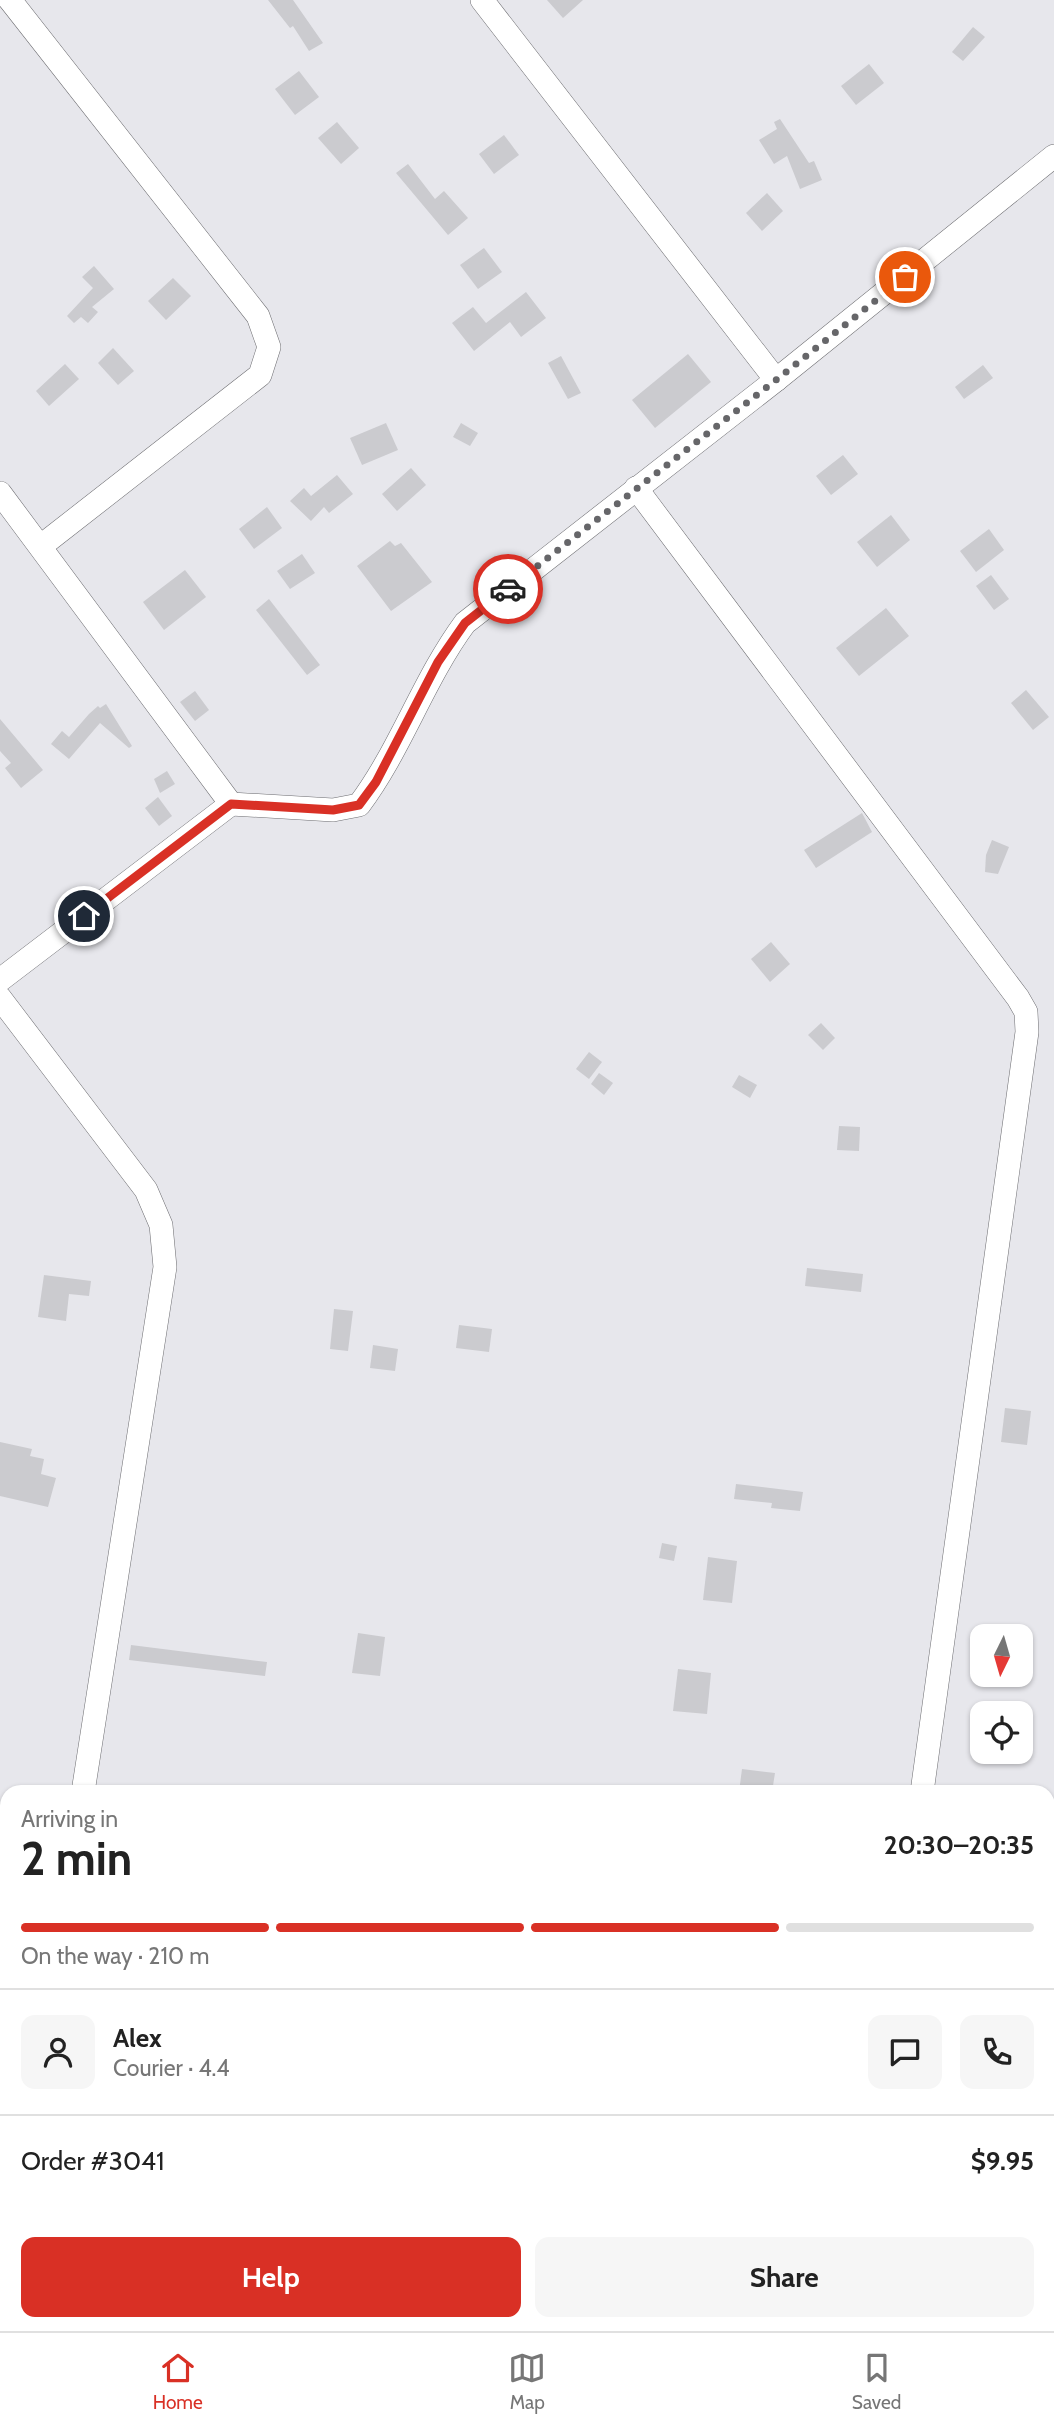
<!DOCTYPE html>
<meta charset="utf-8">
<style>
:root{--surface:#fff;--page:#f6f6f6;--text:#222;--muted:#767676;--line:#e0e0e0;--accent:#d93025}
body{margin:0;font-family:Cabin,sans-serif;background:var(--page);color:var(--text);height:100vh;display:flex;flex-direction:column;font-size:26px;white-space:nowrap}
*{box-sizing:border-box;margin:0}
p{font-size:23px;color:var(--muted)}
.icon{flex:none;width:38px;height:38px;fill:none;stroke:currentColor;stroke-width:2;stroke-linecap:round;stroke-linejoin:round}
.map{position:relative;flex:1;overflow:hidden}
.sheet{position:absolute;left:0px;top:1785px;width:1055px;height:546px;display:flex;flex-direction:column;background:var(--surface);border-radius:21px 21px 0 0;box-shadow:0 2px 5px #0004}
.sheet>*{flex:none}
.needle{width:46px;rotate:185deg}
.buttons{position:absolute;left:970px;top:1624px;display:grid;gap:14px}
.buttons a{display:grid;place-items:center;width:63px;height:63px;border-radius:14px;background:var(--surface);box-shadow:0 2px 5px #0004;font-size:35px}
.pin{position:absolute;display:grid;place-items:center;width:60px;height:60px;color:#fff;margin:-30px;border:4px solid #fff;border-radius:50%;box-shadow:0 2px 7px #0007}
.courier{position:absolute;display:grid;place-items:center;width:70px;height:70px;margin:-35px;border:5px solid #d93025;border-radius:50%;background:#fff;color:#222;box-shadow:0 2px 9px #0007}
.summary em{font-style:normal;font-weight:800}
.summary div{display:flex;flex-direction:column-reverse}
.summary{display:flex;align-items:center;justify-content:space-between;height:119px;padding:0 21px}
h1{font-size:46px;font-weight:800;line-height:52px}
.bar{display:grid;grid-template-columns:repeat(4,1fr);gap:10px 7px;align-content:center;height:84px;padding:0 21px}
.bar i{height:9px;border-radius:5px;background:var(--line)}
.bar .selected{background:var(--accent)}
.bar p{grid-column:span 4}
.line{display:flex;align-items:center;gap:18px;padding:0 21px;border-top:2px solid var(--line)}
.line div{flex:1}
.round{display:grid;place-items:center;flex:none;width:74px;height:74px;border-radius:14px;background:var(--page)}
.cta{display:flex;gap:14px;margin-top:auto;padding:14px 21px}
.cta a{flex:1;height:80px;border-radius:14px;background:var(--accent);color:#fff;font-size:28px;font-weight:800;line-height:80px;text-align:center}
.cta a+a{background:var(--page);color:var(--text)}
.tabs{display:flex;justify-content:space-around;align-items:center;height:98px;border-top:2px solid var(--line);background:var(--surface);font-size:19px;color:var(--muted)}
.tabs a{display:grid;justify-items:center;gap:4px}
.tabs .selected{color:var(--accent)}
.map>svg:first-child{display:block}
.building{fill:#cbcbcf}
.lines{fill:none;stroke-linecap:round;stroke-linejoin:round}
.minor-casing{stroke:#6d6d71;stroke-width:24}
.minor{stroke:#fff;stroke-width:23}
.done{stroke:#666669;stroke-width:7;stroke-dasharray:0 12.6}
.route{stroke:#d93025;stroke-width:9}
</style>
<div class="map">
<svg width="1054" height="2331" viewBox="0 0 1054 2331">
<rect width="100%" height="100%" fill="#e7e7ec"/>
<!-- building -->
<g class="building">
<path d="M268,0H293L323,43L309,51L293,26L290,28Z"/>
<path d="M547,0H583L563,18Z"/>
<path d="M973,27L985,37L963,61L952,52Z"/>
<path d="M869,64L884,83L856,105L841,86Z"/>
<path d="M299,71L319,97L295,115L275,89Z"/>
<path d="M780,119L809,163L814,161L822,180L800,189L787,156L774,164L759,140L777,129L774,122Z"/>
<path d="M337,122L359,148L341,164L318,138Z"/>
<path d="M504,135L519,155L494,174L479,154Z"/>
<path d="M408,164L435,199L444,191L468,218L448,235L396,173Z"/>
<path d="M767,193L783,211L762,231L746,213Z"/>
<path d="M484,248L502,272L478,289L460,265Z"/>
<path d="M94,266L114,289L92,307L98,312L88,323L81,317L74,323L67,316L93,288L82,277Z"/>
<path d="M173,278L191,296L166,320L148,301Z"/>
<path d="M526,292L546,318L521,337L510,322L474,351L452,323L473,307L486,323Z"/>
<path d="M113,348L134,371L118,385L98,363Z"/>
<path d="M688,354L711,382L655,428L632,400Z"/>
<path d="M561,356L581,393L568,399L548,363Z"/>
<path d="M65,364L79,379L49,406L36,391Z"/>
<path d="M983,365L993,378L964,399L955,387Z"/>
<path d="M386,423L398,450L362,465L350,438Z"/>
<path d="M461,423L478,433L470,446L453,437Z"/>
<path d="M843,455L858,474L831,495L816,476Z"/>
<path d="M411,468L426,485L397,511L382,494Z"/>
<path d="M337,475L353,494L329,513L324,507L311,521L290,501L304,488L311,496Z"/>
<path d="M267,507L282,528L254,549L239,529Z"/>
<path d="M891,515L910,540L877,567L857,542Z"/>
<path d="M989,529L1004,550L976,572L960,551Z"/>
<path d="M390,541L395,546L401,543L432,582L391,611L357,566Z"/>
<path d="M302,554L315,573L290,589L277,571Z"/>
<path d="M185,570L206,597L164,630L143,602Z"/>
<path d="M991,575L1009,599L994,610L976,586Z"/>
<path d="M269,599L320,665L307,675L256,610Z"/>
<path d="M886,608L909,636L859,676L836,648Z"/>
<path d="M1026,690L1049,717L1033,730L1011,703Z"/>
<path d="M195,691L209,710L195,721L180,702Z"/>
<path d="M106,704L132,746L129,748L100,723L69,759L51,744L62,731L69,737L89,714L98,706L100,708Z"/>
<path d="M0,719L43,770L21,788L5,768L11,763L0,751Z"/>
<path d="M167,771L175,784L160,793L154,779Z"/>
<path d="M158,797L172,816L159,826L145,808Z"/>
<path d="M862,813L872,832L816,868L804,850Z"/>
<path d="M992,840L1009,847L998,874L985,872L986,855Z"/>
<path d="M771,942L790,964L770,982L751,959Z"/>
<path d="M821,1023L835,1038L823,1050L808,1035Z"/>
<path d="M589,1052L602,1062L589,1079L576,1069Z"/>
<path d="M599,1073L613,1083L604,1095L591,1084Z"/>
<path d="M739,1075L757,1085L750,1098L732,1087Z"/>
<path d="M839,1126L860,1127L859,1151L837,1150Z"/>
<path d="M807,1268L863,1274L861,1292L805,1286Z"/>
<path d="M44,1275L91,1281L89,1296L69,1294L66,1321L38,1317Z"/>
<path d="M334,1309L353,1311L348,1351L330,1349Z"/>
<path d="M459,1325L492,1329L489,1352L456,1348Z"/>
<path d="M373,1345L398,1349L395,1371L370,1368Z"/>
<path d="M1005,1408L1031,1411L1027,1445L1001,1442Z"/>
<path d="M0,1442L32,1449L30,1456L44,1459L41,1474L56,1478L48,1507L0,1496Z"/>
<path d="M736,1484L803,1492L800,1511L771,1508L772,1503L734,1499Z"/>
<path d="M662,1543L677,1546L674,1561L659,1558Z"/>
<path d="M708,1557L737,1561L732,1603L703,1600Z"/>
<path d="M358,1633L385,1637L380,1676L352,1673Z"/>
<path d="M131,1645L267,1662L265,1676L129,1660Z"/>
<path d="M678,1669L711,1673L707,1714L673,1711Z"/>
<path d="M742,1769L775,1773L772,1792H739Z"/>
</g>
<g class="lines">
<!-- minor casing -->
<g class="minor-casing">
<g id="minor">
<path d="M10,0L258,316L269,347L260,375L41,546"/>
<path d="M482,0L776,380"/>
<path d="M636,488L1018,998L1026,1012L1027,1032L922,1792"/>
<path d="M0,493L231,804L0,980"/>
<path d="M231,804L333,810L359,805C401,749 423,680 465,623L776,380L1054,156"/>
<path d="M0,998L146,1190L161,1225L165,1267L83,1792"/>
<path d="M0,1915L7,1916"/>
<path d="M4,2331L7,2311"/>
</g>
</g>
<!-- minor -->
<use href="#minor" class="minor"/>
</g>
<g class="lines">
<!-- done -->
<path class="done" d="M508,589L776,380L905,277"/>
<!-- route -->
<path class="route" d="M84,916L231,804L333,810L359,805L376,782L438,662L465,623L508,589"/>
</g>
</svg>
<div class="buttons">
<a><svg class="needle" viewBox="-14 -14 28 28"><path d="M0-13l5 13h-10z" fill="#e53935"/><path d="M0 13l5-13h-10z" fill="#767676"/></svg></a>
<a><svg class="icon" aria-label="locate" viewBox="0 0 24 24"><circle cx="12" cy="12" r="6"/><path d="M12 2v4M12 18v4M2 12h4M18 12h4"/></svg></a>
</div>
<div class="pin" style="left:905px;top:277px;background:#ea580c"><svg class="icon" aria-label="bag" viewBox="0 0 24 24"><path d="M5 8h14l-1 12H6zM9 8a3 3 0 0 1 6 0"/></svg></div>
<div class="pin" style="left:84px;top:916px;background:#1f2937"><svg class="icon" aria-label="home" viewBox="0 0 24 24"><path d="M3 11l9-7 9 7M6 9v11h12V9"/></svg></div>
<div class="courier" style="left:508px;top:589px"><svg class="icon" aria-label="car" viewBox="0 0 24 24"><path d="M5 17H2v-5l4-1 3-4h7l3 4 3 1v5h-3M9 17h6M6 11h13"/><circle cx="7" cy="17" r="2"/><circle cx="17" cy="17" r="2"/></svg></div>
<section class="sheet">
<div class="summary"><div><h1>2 min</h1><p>Arriving in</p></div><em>20:30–20:35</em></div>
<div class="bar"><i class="selected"></i><i class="selected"></i><i class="selected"></i><i></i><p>On the way · 210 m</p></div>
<div class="line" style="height:126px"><a class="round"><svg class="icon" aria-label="person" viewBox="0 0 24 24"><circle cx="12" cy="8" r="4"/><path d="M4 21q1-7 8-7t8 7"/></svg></a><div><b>Alex</b><p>Courier · 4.4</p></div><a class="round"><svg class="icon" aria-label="chat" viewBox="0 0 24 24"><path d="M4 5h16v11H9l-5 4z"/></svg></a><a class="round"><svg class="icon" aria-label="phone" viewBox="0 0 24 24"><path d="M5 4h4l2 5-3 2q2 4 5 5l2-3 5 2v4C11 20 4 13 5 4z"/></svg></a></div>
<div class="line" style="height:91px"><div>Order #3041</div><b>$9.95</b></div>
<div class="cta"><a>Help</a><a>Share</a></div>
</section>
</div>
<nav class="tabs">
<a class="selected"><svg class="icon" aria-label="home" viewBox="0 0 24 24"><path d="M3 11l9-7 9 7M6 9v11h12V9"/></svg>Home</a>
<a><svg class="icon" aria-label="map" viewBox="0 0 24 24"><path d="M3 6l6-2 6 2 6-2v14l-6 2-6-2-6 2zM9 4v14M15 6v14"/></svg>Map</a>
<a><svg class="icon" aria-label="saved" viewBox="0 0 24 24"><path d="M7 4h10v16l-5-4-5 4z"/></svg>Saved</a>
</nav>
